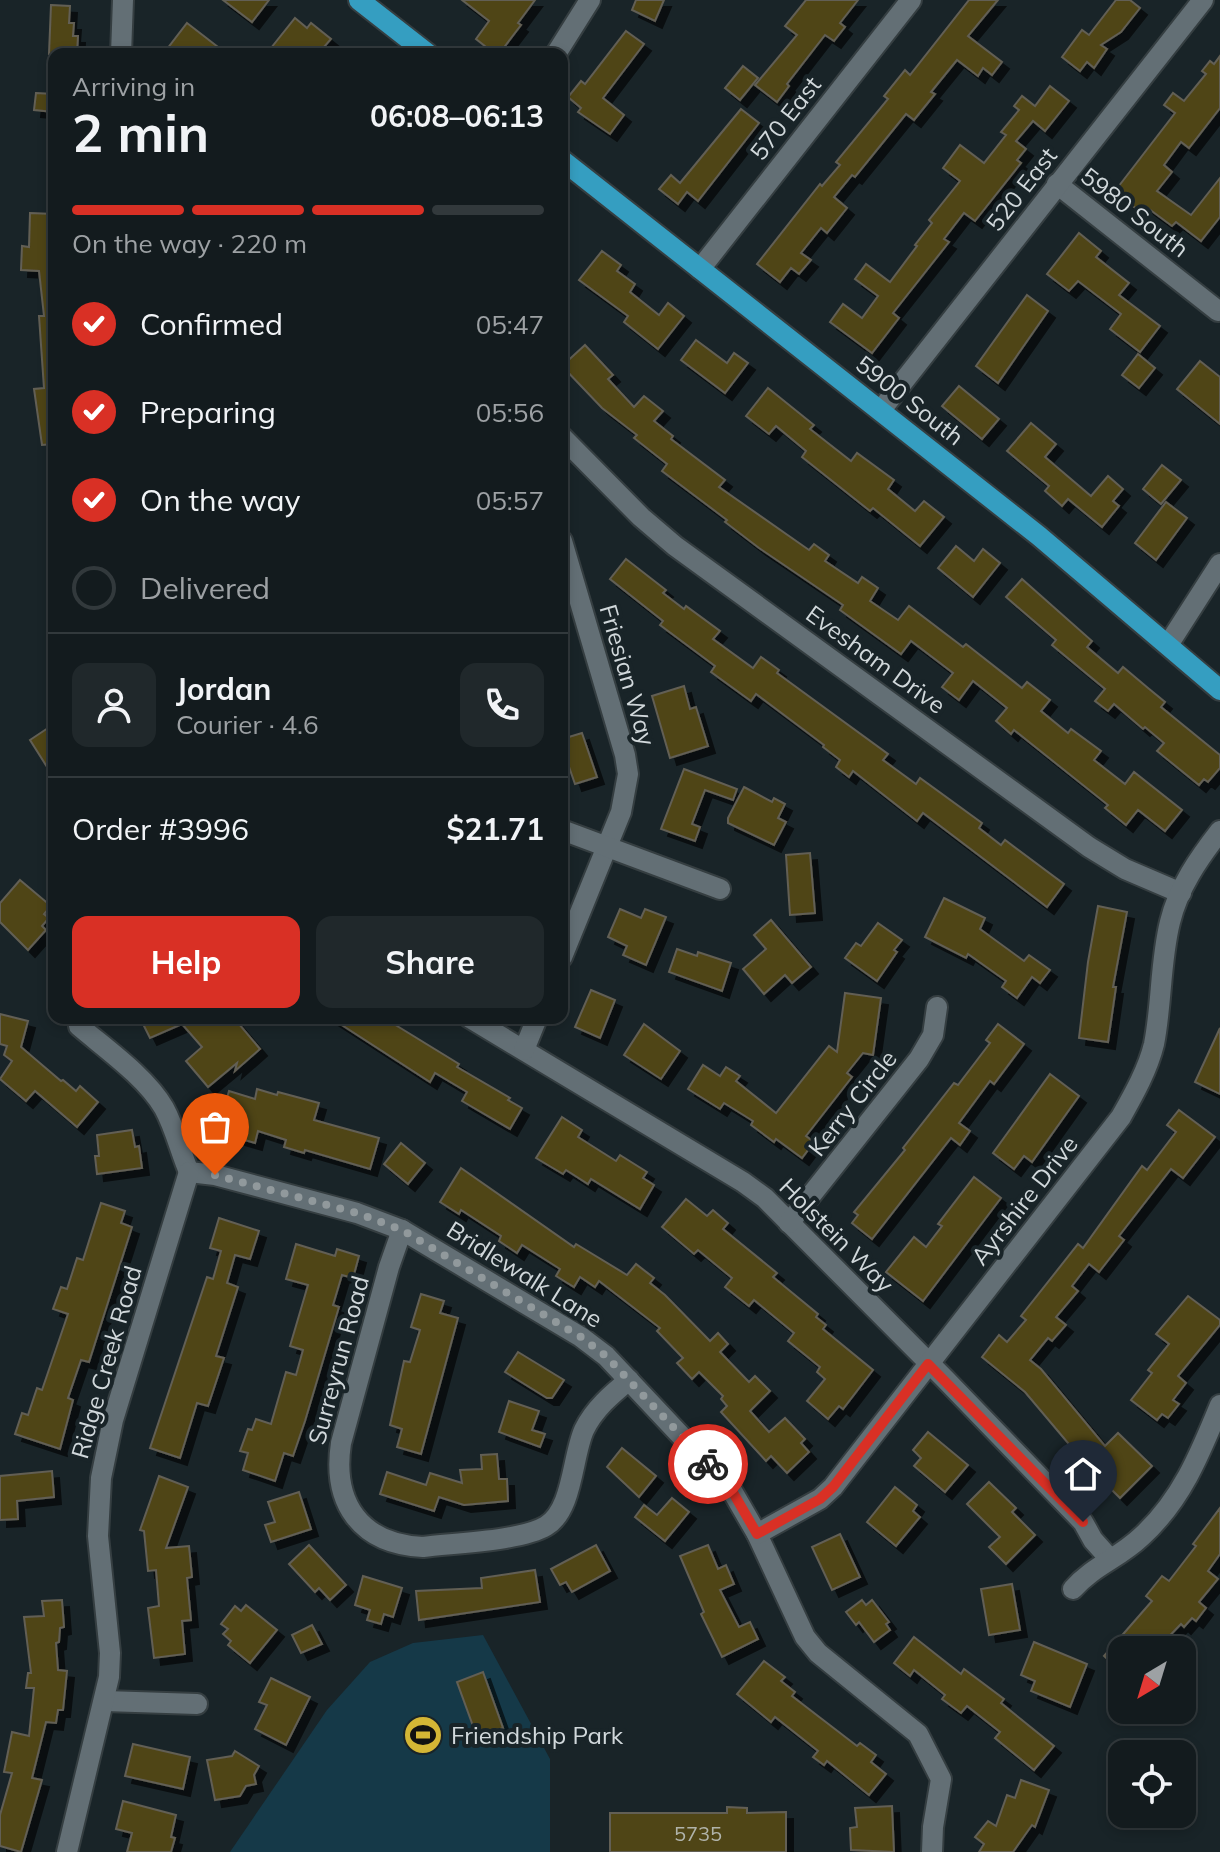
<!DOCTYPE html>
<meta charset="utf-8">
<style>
:root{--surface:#131b1e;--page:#20282b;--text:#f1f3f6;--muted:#9da1a4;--line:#32393c;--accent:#d93025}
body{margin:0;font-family:Mulish,sans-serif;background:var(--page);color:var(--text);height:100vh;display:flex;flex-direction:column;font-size:30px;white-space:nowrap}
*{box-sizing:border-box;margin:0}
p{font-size:26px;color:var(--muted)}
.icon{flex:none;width:44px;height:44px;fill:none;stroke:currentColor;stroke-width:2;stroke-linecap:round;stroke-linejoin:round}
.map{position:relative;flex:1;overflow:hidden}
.drawer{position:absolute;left:48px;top:48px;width:520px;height:976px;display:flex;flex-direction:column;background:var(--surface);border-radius:16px;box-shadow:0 4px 12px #0003,0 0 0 2px var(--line)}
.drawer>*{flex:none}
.needle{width:52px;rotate:218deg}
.controls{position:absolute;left:1108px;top:1636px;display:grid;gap:16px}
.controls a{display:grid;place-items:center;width:88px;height:88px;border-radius:16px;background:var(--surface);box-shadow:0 4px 12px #0003,0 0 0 2px var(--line);font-size:40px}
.pin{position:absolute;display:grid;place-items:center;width:68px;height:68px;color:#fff;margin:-82px -34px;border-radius:50% 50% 50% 0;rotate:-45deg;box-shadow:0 0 8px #0007}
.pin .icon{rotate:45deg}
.courier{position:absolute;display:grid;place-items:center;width:80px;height:80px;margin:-40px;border:6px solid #d93025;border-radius:50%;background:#fff;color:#222;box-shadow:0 2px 10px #0007}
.head em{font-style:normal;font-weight:700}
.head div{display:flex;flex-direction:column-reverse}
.head{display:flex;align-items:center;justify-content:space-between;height:136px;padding:0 24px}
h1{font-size:52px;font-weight:700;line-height:60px}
.bar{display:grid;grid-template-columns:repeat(4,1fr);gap:12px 8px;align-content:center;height:96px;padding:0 24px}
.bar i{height:10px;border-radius:6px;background:var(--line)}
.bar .active{background:var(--accent)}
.bar p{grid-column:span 4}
.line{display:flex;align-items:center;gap:20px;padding:0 24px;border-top:2px solid var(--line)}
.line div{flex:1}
.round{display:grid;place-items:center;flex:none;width:84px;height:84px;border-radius:16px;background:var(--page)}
ol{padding:0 24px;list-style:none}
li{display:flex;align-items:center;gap:24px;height:88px}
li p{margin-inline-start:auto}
li .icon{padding:8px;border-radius:50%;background:var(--accent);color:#fff;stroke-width:4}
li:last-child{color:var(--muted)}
li i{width:44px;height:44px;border:4px solid var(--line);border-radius:50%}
.cta{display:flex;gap:16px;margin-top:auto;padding:16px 24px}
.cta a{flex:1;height:92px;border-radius:16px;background:var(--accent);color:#fff;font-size:32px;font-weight:700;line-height:92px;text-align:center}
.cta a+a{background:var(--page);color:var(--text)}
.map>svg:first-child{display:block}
.green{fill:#153948}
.building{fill:#4f4419;stroke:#625f54;stroke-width:2;filter:url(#shadow)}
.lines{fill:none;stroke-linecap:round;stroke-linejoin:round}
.minor-casing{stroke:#353e41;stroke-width:24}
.major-casing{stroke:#353e41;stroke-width:24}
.minor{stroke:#636f75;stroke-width:20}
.major{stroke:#359ec1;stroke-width:20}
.done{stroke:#91999c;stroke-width:8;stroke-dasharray:0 14.4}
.route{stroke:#d93025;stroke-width:10}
.labels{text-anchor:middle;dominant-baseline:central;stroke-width:8;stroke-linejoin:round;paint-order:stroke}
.number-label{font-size:20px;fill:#b0b3aa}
.street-label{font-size:24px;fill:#d1d8db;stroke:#192428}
.poi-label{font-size:24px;fill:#d1d8db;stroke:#192428;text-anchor:start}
</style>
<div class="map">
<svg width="1220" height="1852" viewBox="0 0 1220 1852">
<defs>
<filter id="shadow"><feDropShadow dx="7" dy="7" stdDeviation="0" flood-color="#0009"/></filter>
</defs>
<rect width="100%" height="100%" fill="#192428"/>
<!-- green -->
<path class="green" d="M483,1635L550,1759V1852H230L327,1710L370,1662L413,1643Z"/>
<!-- building -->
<g class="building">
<path d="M223,0H269L252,22Z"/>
<path d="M462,0H535L518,23L521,25L499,54H495L476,39L489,21Z"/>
<path d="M636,0H664L655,21L632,10Z"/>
<path d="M806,0H858L840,23L845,27L834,41L825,35L787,84L789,86L777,102L755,85L797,35L785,26Z"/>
<path d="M969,0H998L968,36L1002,62L992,75L983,68L978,76L957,60L931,92L935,94L914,120L906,114L855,177L852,175L834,197L847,208L827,233L821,228L801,253L811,260L799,274L791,268L780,282L757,264L820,184L822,186L840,165L836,162L888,99L884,96L905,70L910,75Z"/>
<path d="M1116,0H1130L1140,8L1121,32L1101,45L1107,49L1094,68L1087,62L1080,71L1062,57L1082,30L1089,35Z"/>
<path d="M51,5L70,6L69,23H74L73,36H78L77,54H49Z"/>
<path d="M295,18L307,28L311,23L331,39L318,54H279L271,48Z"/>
<path d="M187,23L227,54H174L167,49Z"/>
<path d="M626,31L644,44L603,98L624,115L610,134L578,112L581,108L568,97L581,81L585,84Z"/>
<path d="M1220,56V108L1189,148L1181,142L1164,165L1172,172L1157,191L1191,215L1220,178V217L1201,241L1176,222L1172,226L1145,206L1140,212L1115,191L1175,113L1164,105L1173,93L1184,101L1206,74L1202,71L1210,61L1214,64Z"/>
<path d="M743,66L758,78L740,100L725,88Z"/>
<path d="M1050,86L1069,101L1045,131L1033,121L1016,141L1026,149L1017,160L1021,163L975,221L964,213L944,239L949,242L893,313L899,318L872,353L830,322L843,304L862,318L878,296L855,279L866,264L890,282L917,246L915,245L932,223L929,220L960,181L943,168L960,145L984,163L1006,135L1001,132L1019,110L1014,106L1022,96L1035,106Z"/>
<path d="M36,93L54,94V112L34,110Z"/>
<path d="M741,109L759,123L698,201L687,192L678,204L659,189L671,175L680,183Z"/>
<path d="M30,213L54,214V444L42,445L34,389L44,388L39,316H44L39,271L21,270L22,246L29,247Z"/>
<path d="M1079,233L1101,251L1096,257L1129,283L1119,295L1160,326L1140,352L1110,329L1121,314L1078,281L1069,291L1047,274Z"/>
<path d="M602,251L621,265L617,271L635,284L630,292L659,315L668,303L684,316L658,349L624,322L628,316L579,280Z"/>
<path d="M1027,295L1048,311L998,383L976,366Z"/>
<path d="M696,340L727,363L734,353L748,363L725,393L681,360Z"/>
<path d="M585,345L613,375L608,379L634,407L644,396L663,411L654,421L673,436L671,439L725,480L719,487L809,550L814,544L829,555L825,561L858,583L862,577L878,588L870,601L898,620L909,606L963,647L966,644L1022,688L1027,682L1050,700L1041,711L1068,733L1071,729L1101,751L1094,760L1125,784L1134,772L1182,810L1165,831L1138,810L1126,825L1105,808L1108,805L1014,730L1011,734L996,721L1007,708L973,681L959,700L942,687L953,673L911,641L901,654L840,610L843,605L759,548L725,522L727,520L662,471L667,464L634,438L637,435L602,408L562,366Z"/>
<path d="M1138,354L1155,368L1139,388L1122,375Z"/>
<path d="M1200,361L1220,377V424L1177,389Z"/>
<path d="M959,386L999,419L982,439L942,406Z"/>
<path d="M768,388L814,425L810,429L851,461L857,453L894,480L888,489L915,511L924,501L944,517L920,546L873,508L870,511L802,457L806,451L776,426L769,434L746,416Z"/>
<path d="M1031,423L1056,444L1045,457L1091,496L1108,476L1123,489L1113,501L1119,506L1102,527L1068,499L1062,506L1045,491L1049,486L1007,451Z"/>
<path d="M1162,465L1181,480L1161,504L1143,489Z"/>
<path d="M1166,502L1187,518L1156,560L1135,543Z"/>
<path d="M956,546L974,561L983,549L1000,563L973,597L938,568Z"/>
<path d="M626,559L666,590L663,593L684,609L686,606L720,631L713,639L753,668L761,657L779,670L777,673L888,754L883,760L916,784L920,778L982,823L979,828L1001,845L1005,840L1064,884L1047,907L923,813L917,821L853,771L849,777L836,767L840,760L823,747L824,745L756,694L751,701L711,672L715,666L660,625L663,621L610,579Z"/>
<path d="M1022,579L1092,641L1087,647L1118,673L1123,667L1148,688L1165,702L1161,707L1220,755V768L1208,782L1204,779L1199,785L1157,751L1164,743L1145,727L1143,729L1114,704L1108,711L1095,701L1105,689L1052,645L1056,640L1006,597Z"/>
<path d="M684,686L690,709L696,707L708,746L670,758L652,696Z"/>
<path d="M54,724V778L30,740Z"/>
<path d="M582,733L597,777L575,784L568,764L562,766V739Z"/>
<path d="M684,769L737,789L733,800L705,790L692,824L700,827L695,841L661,829Z"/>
<path d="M744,787L772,802L774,798L785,804L778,818L786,822L774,845L728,823V818Z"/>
<path d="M810,853L815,913L790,915L786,855Z"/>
<path d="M20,880L51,906L44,914L49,918L42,926L46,930L28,950L0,922V903Z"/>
<path d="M944,898L985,918L980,929L1024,961L1029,955L1050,970L1040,983L1032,977L1017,998L1002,987L1006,981L968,954L966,958L925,937Z"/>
<path d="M1098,906L1127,912L1113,987H1116L1108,1042L1079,1038L1088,962Z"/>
<path d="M620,909L641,918L645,909L666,917L646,965L623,955L627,946L608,937Z"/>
<path d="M771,920L811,967L792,983L785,975L764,994L743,969L766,949L754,935Z"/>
<path d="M878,923L902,940L894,950L897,952L877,981L845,958L856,943L861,946Z"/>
<path d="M677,949L697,956L698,952L731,963L722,991L669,972Z"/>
<path d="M591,990L615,1000L600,1038L575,1027Z"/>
<path d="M845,993L881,998L873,1055L863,1053L847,1073L852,1077L806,1136L814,1142L802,1158L776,1139L774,1142L751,1125L753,1121L724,1103L720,1109L688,1089L703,1065L720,1076L726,1067L740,1076L736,1081L776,1113L829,1046L837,1052Z"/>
<path d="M0,1014L28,1021L21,1047L61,1081L63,1080L76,1091L80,1086L98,1102L77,1127L35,1091L26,1101L0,1079L12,1061L4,1055L7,1046L0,1044Z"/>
<path d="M140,1018H234L260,1049L235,1071L237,1063L208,1087L186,1061L202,1047L182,1024L150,1038Z"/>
<path d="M331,1018H384L459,1064L457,1067L510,1098L508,1100L522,1108L510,1129L462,1101L467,1092L435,1073L430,1082Z"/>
<path d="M644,1024L680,1051L661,1079L624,1055Z"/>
<path d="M998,1024L1024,1044L994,1084L990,1081L959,1123L970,1131L960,1145L951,1138L872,1239L852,1223L858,1215L854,1212L905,1150L903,1148L954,1083L958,1085L990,1043L986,1040Z"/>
<path d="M1220,1028V1094L1195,1082Z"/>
<path d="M1050,1074L1079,1096L1032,1162L1024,1156L1014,1169L993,1153Z"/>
<path d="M257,1089L277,1095L278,1092L319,1103L314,1120L379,1138L370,1169L305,1150L304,1153L284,1147L286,1140L258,1131L255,1143L217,1132L229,1091L255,1099Z"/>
<path d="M1179,1110L1215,1137L1183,1178L1171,1169L1119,1236L1124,1240L1099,1272L1089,1264L1072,1286L1078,1291L1056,1317L1066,1325L1052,1341L1048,1338L1030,1360L1041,1369L1105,1446L1118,1433L1152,1466L1120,1498L1084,1462L1025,1392L982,1357L999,1335L1007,1342L1026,1320L1021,1316L1078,1244L1083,1248L1142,1166L1147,1170L1176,1132L1167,1125Z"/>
<path d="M562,1117L582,1130L578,1137L616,1161L620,1155L647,1172L643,1178L654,1185L640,1209L591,1179L588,1184L566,1170L563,1174L536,1158Z"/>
<path d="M132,1130L135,1147L139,1146L142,1168L97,1174L95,1156H99L97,1135Z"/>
<path d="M401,1143L425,1163L408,1184L384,1164Z"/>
<path d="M461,1168L574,1247L576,1244L627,1275L636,1264L654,1278L650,1283L665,1295L710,1341L718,1333L728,1344L720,1352L749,1382L755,1376L770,1391L750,1411L769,1432L785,1418L805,1439L801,1443L809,1452L787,1473L771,1456L766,1461L721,1412L727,1406L721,1399L723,1396L699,1372L692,1379L677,1363L683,1358L657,1331L660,1328L599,1281L595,1287L580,1277L574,1287L556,1276L560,1269L522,1245L517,1253L499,1241L501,1236L461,1210L459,1214L440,1202Z"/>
<path d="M974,1177L1001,1198L923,1301L886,1272L914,1237L926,1247L942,1226L938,1224Z"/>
<path d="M686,1199L707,1216L713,1210L728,1223L723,1229L777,1273L773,1277L818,1314L816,1317L826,1325L823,1329L873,1370L843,1409L839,1406L828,1419L807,1401L825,1379L817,1372L820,1367L788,1341L794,1333L754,1300L749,1306L725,1287L732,1278L698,1250L694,1254L662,1227Z"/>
<path d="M101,1203L125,1211L121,1223L132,1227L89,1362L81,1360L68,1398L73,1400L60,1449L15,1434L22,1413L28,1415L37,1388L42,1390L68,1314L53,1309L61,1287L67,1289L77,1258L83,1260Z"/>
<path d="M219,1218L259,1231L250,1259L235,1255L227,1283L238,1287L216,1356L224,1358L208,1406L197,1403L180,1458L150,1448L207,1277L213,1279L221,1251L210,1248Z"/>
<path d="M296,1244L335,1256L337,1249L359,1256L353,1278L342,1275L333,1305L339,1307L305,1421L293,1456L284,1453L275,1481L243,1470L248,1453L240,1451L248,1429L252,1430L256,1419L271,1424L286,1372L296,1375L303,1350L290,1346L308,1285L286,1279Z"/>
<path d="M421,1294L444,1301L440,1313L458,1318L421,1454L397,1447L402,1429L390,1425L404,1361L410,1362L420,1330L411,1327Z"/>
<path d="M1188,1296L1220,1320V1325L1178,1376L1186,1383L1173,1400L1179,1404L1168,1418L1162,1414L1157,1420L1131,1400L1152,1373L1148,1370L1169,1344L1156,1334Z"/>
<path d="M518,1352L564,1380L552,1398H547L505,1372Z"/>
<path d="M509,1401L539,1411L532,1430L545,1434L540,1447L499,1432Z"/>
<path d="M928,1432L968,1465L945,1492L914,1466L921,1458L913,1450Z"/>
<path d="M622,1448L656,1476L639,1497L607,1467Z"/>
<path d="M497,1454L499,1479H507L508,1501L464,1505L439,1497L434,1511L380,1494L387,1472L426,1485L430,1473L462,1483L460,1470L482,1469L481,1455Z"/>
<path d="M52,1471L54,1497L17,1501L18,1519L0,1520V1476Z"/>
<path d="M159,1476L188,1487L166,1548L189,1546L192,1577L187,1578L191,1620L182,1621L185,1654L154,1658L148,1608L159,1606L156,1570L148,1571L144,1531L140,1530Z"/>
<path d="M989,1482L1016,1508L1012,1512L1035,1535L1006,1564L989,1547L1000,1537L967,1504Z"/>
<path d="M895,1487L917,1505L913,1511L920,1517L896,1546L867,1522Z"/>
<path d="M299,1492L311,1529L271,1542L265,1525L275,1522L268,1502Z"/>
<path d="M672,1498L689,1512L665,1541L635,1517L644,1505L657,1515Z"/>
<path d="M1220,1508V1554L1208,1571L1218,1579L1199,1602L1206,1608L1196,1621L1192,1618L1184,1627L1181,1624L1156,1650H1122V1673L1104,1656L1152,1601L1146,1596L1162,1576L1169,1581L1196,1546L1193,1544Z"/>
<path d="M840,1534L860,1577L832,1590L812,1547Z"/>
<path d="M309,1545L346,1585L330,1600L319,1588L315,1592L289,1564Z"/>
<path d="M596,1545L610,1571L572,1592L566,1582L560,1585L551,1569Z"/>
<path d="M708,1545L718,1569L726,1565L734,1584L720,1590L739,1627L750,1622L758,1639L722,1657L701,1614L704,1612L680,1556Z"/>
<path d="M535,1570L540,1602L419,1620L416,1591L482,1588L481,1578Z"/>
<path d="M363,1576L402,1588L393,1617L384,1614L381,1624L367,1620L370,1610L355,1605Z"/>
<path d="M1012,1584L1020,1630L989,1635L981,1589Z"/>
<path d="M62,1600L64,1627L60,1628L59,1642L56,1643L58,1670L67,1671L63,1710H58L56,1723L46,1722L32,1778L42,1780L21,1852L0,1846V1815L12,1773L4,1772L12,1732L29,1736L34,1688H26L28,1673H31L24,1617L44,1616L42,1601Z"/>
<path d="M862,1600L866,1605L872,1600L889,1622L886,1624L890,1630L874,1642L859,1622L856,1625L846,1612Z"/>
<path d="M246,1605L277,1630L250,1663L228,1645L231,1641L223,1634L228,1629L221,1624L235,1606L241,1611Z"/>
<path d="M312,1625L322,1644L301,1653L292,1635Z"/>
<path d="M914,1637L961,1674L964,1669L1004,1699L1001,1703L1054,1746L1034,1770L995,1738L1000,1732L967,1706L961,1713L942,1699L945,1695L914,1670L910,1676L894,1663Z"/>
<path d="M1034,1642L1087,1664L1070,1707L1031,1691L1035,1681L1021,1675Z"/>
<path d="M764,1661L785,1677L781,1681L795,1692L792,1696L857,1746L860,1743L876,1755L871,1762L886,1774L869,1795L827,1761L824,1765L813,1757L818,1751L775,1717L771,1722L737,1694Z"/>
<path d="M483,1672L503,1728L477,1737L457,1682Z"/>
<path d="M271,1678L310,1697L286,1745L255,1729L267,1705L259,1702Z"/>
<path d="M133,1744L190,1757L183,1789L125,1776Z"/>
<path d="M235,1751L259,1766L254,1775L256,1784L246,1786L240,1796L215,1800L207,1760L232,1756Z"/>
<path d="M1021,1780L1049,1790L1035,1827L1032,1825L1013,1852H979L984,1844L975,1837L988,1821L996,1826L1007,1795L1015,1798Z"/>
<path d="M123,1801L176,1815L171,1837L175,1838L171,1852H127L132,1833L116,1829Z"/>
<path d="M892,1806L894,1852L851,1850L850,1828L857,1827L855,1808Z"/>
<path d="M727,1807L747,1808V1813L786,1812V1852H610V1813H727Z"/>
</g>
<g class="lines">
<!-- minor casing -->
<g class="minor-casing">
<g id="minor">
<path d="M121,54L123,0"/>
<path d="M556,54L590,0"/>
<path d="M1057,184L1218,311"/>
<path d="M700,269L911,0"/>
<path d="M881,410L1203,0"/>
<path d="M562,437L641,517L675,546L1089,847L1125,869L1181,893"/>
<path d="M562,541L625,755L628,774L621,812L562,957"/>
<path d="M1168,645L1220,564"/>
<path d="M562,830L720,889"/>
<path d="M470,1018L743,1182L765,1198L945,1379L1083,1522L1093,1540L1110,1559"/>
<path d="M79,1026C106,1049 146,1077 164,1108C175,1128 180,1151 189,1172"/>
<path d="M524,1050L537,1018"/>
<path d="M189,1172L215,1175L357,1213L402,1230L581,1337L606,1356L731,1489L757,1534L805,1637L818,1653L918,1734L941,1779L933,1827L932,1852"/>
<path d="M789,1223L919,1059L933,1035L937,1007"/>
<path d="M402,1230L389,1267L341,1443C332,1503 360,1544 423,1547C454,1543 521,1541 546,1526C573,1510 572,1457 584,1430C594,1409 612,1394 629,1380"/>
<path d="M757,1534L820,1499L833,1487L1121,1117C1134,1094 1148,1069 1154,1044C1162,1004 1160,962 1170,922C1178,888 1199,858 1220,831"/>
<path d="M1073,1589C1093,1566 1119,1558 1141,1537C1181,1501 1200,1454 1220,1405"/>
<path d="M105,1701L197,1704"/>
<path d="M67,1852L109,1677L110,1653L98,1536L101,1478L113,1420L189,1172"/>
</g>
</g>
<!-- major casing -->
<g class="major-casing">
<g id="major">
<path d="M359,0L428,54"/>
<path d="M562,160L1039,536L1220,690"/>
</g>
</g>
<!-- minor -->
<use href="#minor" class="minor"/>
<!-- major -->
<use href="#major" class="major"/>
</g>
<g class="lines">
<!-- done -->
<path class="done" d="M215,1175L357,1213L402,1230L581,1337L606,1356L708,1464"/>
<!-- route -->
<path class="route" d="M708,1464L731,1489L757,1534L820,1499L833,1487L928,1364L1083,1522"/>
</g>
<!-- icons -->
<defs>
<g id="stadium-disc" transform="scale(2)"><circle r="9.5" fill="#d4b635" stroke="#192428"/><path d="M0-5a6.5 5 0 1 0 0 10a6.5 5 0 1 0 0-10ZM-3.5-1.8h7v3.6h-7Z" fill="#111"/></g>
</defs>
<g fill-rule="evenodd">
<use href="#stadium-disc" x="423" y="1735"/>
</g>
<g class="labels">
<!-- number labels -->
<g class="number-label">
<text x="698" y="1833">5735</text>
</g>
<!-- street labels -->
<g class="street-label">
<text transform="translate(785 118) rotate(-52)">570 East</text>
<text transform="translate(1021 189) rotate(-52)">520 East</text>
<text transform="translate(1135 212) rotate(38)">5980 South</text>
<text transform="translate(910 400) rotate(38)">5900 South</text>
<text transform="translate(876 659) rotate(36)">Evesham Drive</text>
<text transform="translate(628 675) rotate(74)">Friesian Way</text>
<text transform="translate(852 1103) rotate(-52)">Kerry Circle</text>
<text transform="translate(1024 1200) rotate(-52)">Ayrshire Drive</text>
<text transform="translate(837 1235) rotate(45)">Holstein Way</text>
<text transform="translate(525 1274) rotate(32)">Bridlewalk Lane</text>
<text transform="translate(338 1360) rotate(-75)">Surreyrun Road</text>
<text transform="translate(106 1362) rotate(-74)">Ridge Creek Road</text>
</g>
<!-- poi labels -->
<g class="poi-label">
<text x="451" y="1735">Friendship Park</text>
</g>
</g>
</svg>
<div class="controls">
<a><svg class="needle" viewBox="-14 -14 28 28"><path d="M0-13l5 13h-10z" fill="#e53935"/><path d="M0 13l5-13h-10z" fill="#9da1a4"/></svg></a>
<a><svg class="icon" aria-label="locate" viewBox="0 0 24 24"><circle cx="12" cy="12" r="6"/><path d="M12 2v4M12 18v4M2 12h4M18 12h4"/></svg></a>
</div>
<div class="pin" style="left:215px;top:1175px;background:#ea580c"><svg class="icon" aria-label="bag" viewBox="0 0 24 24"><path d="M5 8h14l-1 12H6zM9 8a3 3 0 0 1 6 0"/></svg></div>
<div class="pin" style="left:1083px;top:1522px;background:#1f2937"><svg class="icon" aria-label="home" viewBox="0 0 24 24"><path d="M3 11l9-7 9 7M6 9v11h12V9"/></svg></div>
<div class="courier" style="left:708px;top:1464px"><svg class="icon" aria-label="bike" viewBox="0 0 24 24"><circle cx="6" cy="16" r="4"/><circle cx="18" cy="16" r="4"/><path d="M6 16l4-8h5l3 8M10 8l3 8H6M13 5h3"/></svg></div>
<section class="drawer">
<div class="head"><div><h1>2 min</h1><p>Arriving in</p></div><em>06:08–06:13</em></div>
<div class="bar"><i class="active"></i><i class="active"></i><i class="active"></i><i></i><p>On the way · 220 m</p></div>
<ol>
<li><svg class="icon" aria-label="check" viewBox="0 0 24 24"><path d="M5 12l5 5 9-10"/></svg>Confirmed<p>05:47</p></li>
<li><svg class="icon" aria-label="check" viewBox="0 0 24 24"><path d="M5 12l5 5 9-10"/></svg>Preparing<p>05:56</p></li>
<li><svg class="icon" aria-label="check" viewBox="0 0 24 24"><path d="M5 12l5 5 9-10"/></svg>On the way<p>05:57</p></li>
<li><i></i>Delivered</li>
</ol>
<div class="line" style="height:144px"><a class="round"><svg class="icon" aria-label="person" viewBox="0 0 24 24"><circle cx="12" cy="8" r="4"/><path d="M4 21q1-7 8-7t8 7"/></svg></a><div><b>Jordan</b><p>Courier · 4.6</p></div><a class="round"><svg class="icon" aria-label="phone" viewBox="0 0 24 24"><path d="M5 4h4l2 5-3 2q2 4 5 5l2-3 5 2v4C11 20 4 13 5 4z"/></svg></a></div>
<div class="line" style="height:104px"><div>Order #3996</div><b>$21.71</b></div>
<div class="cta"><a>Help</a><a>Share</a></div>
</section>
</div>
